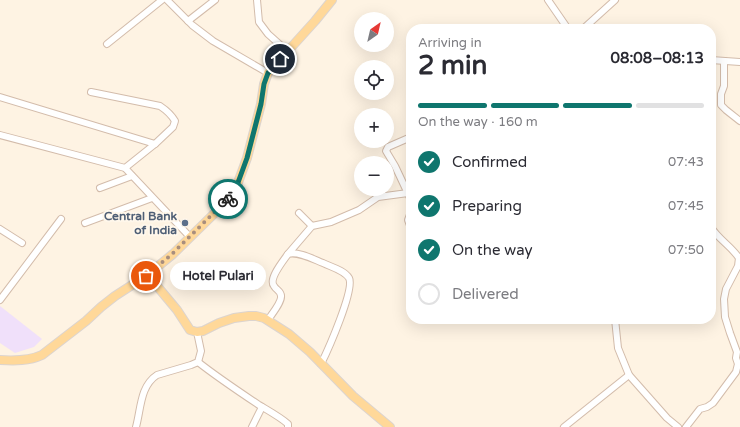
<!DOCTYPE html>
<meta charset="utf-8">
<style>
:root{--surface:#fff;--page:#f7f7f7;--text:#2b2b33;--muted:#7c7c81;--line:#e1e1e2;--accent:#0f766e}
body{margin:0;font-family:"Varela Round",sans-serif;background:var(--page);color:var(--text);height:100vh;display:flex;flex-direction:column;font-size:15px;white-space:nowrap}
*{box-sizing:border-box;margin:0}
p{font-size:13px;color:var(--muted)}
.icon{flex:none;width:22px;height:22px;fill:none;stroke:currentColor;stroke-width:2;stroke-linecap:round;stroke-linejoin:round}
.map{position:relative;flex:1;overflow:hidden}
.panel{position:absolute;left:406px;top:24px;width:310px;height:300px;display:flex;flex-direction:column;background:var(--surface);border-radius:16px;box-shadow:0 4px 16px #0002}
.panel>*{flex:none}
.needle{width:26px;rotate:34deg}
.controls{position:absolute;left:354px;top:12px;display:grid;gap:8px}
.controls a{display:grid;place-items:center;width:40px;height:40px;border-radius:50%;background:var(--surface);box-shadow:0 4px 16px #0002;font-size:20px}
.pin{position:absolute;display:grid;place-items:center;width:34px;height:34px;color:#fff;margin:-17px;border:2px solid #fff;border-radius:50%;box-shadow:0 1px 4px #0007}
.courier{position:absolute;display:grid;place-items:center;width:40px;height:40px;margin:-20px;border:3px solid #0f766e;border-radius:50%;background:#fff;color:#222;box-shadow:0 1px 5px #0007}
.bubble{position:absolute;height:28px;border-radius:14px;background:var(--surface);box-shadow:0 4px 16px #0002;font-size:13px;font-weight:700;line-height:28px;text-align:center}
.head em{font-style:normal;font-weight:700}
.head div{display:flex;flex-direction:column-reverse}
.head{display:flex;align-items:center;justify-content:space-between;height:68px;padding:0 12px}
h1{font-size:26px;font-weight:700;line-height:30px}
.bar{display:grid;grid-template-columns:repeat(4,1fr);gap:6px 4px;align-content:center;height:48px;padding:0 12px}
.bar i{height:5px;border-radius:3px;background:var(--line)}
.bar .selected{background:var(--accent)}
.bar p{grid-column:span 4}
ol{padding:0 12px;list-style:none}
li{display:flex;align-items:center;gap:12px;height:44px}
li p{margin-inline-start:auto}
li .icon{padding:4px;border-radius:50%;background:var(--accent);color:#fff;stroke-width:4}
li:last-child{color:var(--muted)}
li i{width:22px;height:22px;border:2px solid var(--line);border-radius:50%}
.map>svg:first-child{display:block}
.education{fill:#f0e0fa}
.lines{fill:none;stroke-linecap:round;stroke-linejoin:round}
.minor-casing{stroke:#d3bcab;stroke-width:8}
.major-casing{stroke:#dcd4cf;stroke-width:10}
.minor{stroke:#fff;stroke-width:6}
.major{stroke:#ffd899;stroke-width:8}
.done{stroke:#a88e7e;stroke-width:4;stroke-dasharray:0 7.2}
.route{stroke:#0f766e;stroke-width:5}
.service-dot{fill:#5c6f8a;stroke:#fff7eb;stroke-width:1.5}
.labels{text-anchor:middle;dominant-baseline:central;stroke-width:4;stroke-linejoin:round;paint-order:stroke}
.service-label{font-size:12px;font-weight:bold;fill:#4e5e75;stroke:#fff7eb;text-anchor:end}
</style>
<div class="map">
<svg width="740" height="427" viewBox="0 0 740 427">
<rect width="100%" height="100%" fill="#fef3e3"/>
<!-- education -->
<path class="education" d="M0,306L42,339L34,347L15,353L0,343Z"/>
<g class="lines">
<!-- minor casing -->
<g class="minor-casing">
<g id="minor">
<path d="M167,0L192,25L213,41L268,73"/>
<path d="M257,0L259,22L268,34L287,51"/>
<path d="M548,0L568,29"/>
<path d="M188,21L215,0"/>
<path d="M583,29L615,0"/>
<path d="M107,44L162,0"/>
<path d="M711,60L740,62"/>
<path d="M724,61V86L721,94V105L726,110L740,121"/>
<path d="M91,92L160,106C166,110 171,114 175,121L173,127L155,144"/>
<path d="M0,97L155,144L125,168"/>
<path d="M0,135L125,168L190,237"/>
<path d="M411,137L388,147L386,151L395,166L411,200"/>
<path d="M100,188L132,176"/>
<path d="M411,212L408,220L411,228"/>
<path d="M299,213L312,226"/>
<path d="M85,223L152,198"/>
<path d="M0,229L22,243"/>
<path d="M288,254L312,226L331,222L359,210L378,197L408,193L411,191"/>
<path d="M0,300L61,219"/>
<path d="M615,319L618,348L629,375L667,418L678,427"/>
<path d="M268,320C271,315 282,302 281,296C281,291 276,290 274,286C268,279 284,260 288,254C298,251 313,259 323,263C331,267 344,270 349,278C355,289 328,350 321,364"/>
<path d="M198,362C217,377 238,391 259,405C269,411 280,417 288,424V427"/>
<path d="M136,427C141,409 140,386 157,375L191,365L198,362L201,351L197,332"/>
<path d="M252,427L262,407"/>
<path d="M564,427L629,375"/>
<path d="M686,427L700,409L707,407L713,403L736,372L738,364L736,358L737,352L730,333L725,317L724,299L726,289L738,266L739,258C731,246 718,239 711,227"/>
</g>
</g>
<!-- major casing -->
<g class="major-casing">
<g id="major">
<path d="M146,276L157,286L177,310L190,330L197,332L203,331L219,323L234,318L249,316H256L264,318L289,334L310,352L353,396L390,427"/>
<path d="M0,360C15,361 29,361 42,355L86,321L101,307L115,296L146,276L173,254L227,201L236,188L247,158L261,104L264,84L268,73L315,21L332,0"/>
</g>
</g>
<!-- minor -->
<use href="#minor" class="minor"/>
<!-- major -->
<use href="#major" class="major"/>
</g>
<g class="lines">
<!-- done -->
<path class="done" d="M146,276L172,254L228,199"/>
<!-- route -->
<path class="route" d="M228,199L236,188L247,158L261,104L264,84L268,73L280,59"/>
</g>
<!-- markers -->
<circle class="service-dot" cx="185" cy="223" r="4"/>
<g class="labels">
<!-- service labels -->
<g class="service-label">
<text x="177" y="216">Central Bank<tspan x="177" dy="14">of India</tspan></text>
</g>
</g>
</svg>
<div class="controls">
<a><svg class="needle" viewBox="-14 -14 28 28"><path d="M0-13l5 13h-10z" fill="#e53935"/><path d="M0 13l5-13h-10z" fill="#7c7c81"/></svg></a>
<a><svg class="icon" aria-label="locate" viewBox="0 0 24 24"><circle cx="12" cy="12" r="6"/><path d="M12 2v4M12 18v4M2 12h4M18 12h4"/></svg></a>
<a>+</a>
<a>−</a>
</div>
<div class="pin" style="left:146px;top:276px;background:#ea580c"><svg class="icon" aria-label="bag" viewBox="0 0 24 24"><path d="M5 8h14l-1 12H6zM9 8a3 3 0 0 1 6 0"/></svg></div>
<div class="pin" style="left:280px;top:59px;background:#1f2937"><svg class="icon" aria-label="home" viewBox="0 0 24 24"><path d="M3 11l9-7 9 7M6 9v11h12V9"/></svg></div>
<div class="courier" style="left:228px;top:199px"><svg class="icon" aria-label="bike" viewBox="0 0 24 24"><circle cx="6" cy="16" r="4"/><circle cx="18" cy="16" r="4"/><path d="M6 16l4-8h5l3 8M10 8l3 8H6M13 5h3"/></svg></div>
<div class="bubble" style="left:170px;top:262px;width:96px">Hotel Pulari</div>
<section class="panel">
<div class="head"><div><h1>2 min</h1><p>Arriving in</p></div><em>08:08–08:13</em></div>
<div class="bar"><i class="selected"></i><i class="selected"></i><i class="selected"></i><i></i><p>On the way · 160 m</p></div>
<ol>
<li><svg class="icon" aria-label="check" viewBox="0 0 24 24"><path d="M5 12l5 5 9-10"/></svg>Confirmed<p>07:43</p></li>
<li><svg class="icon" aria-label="check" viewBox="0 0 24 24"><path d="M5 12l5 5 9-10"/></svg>Preparing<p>07:45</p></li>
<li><svg class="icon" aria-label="check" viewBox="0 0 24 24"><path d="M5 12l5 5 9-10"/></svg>On the way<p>07:50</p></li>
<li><i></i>Delivered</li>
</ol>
</section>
</div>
